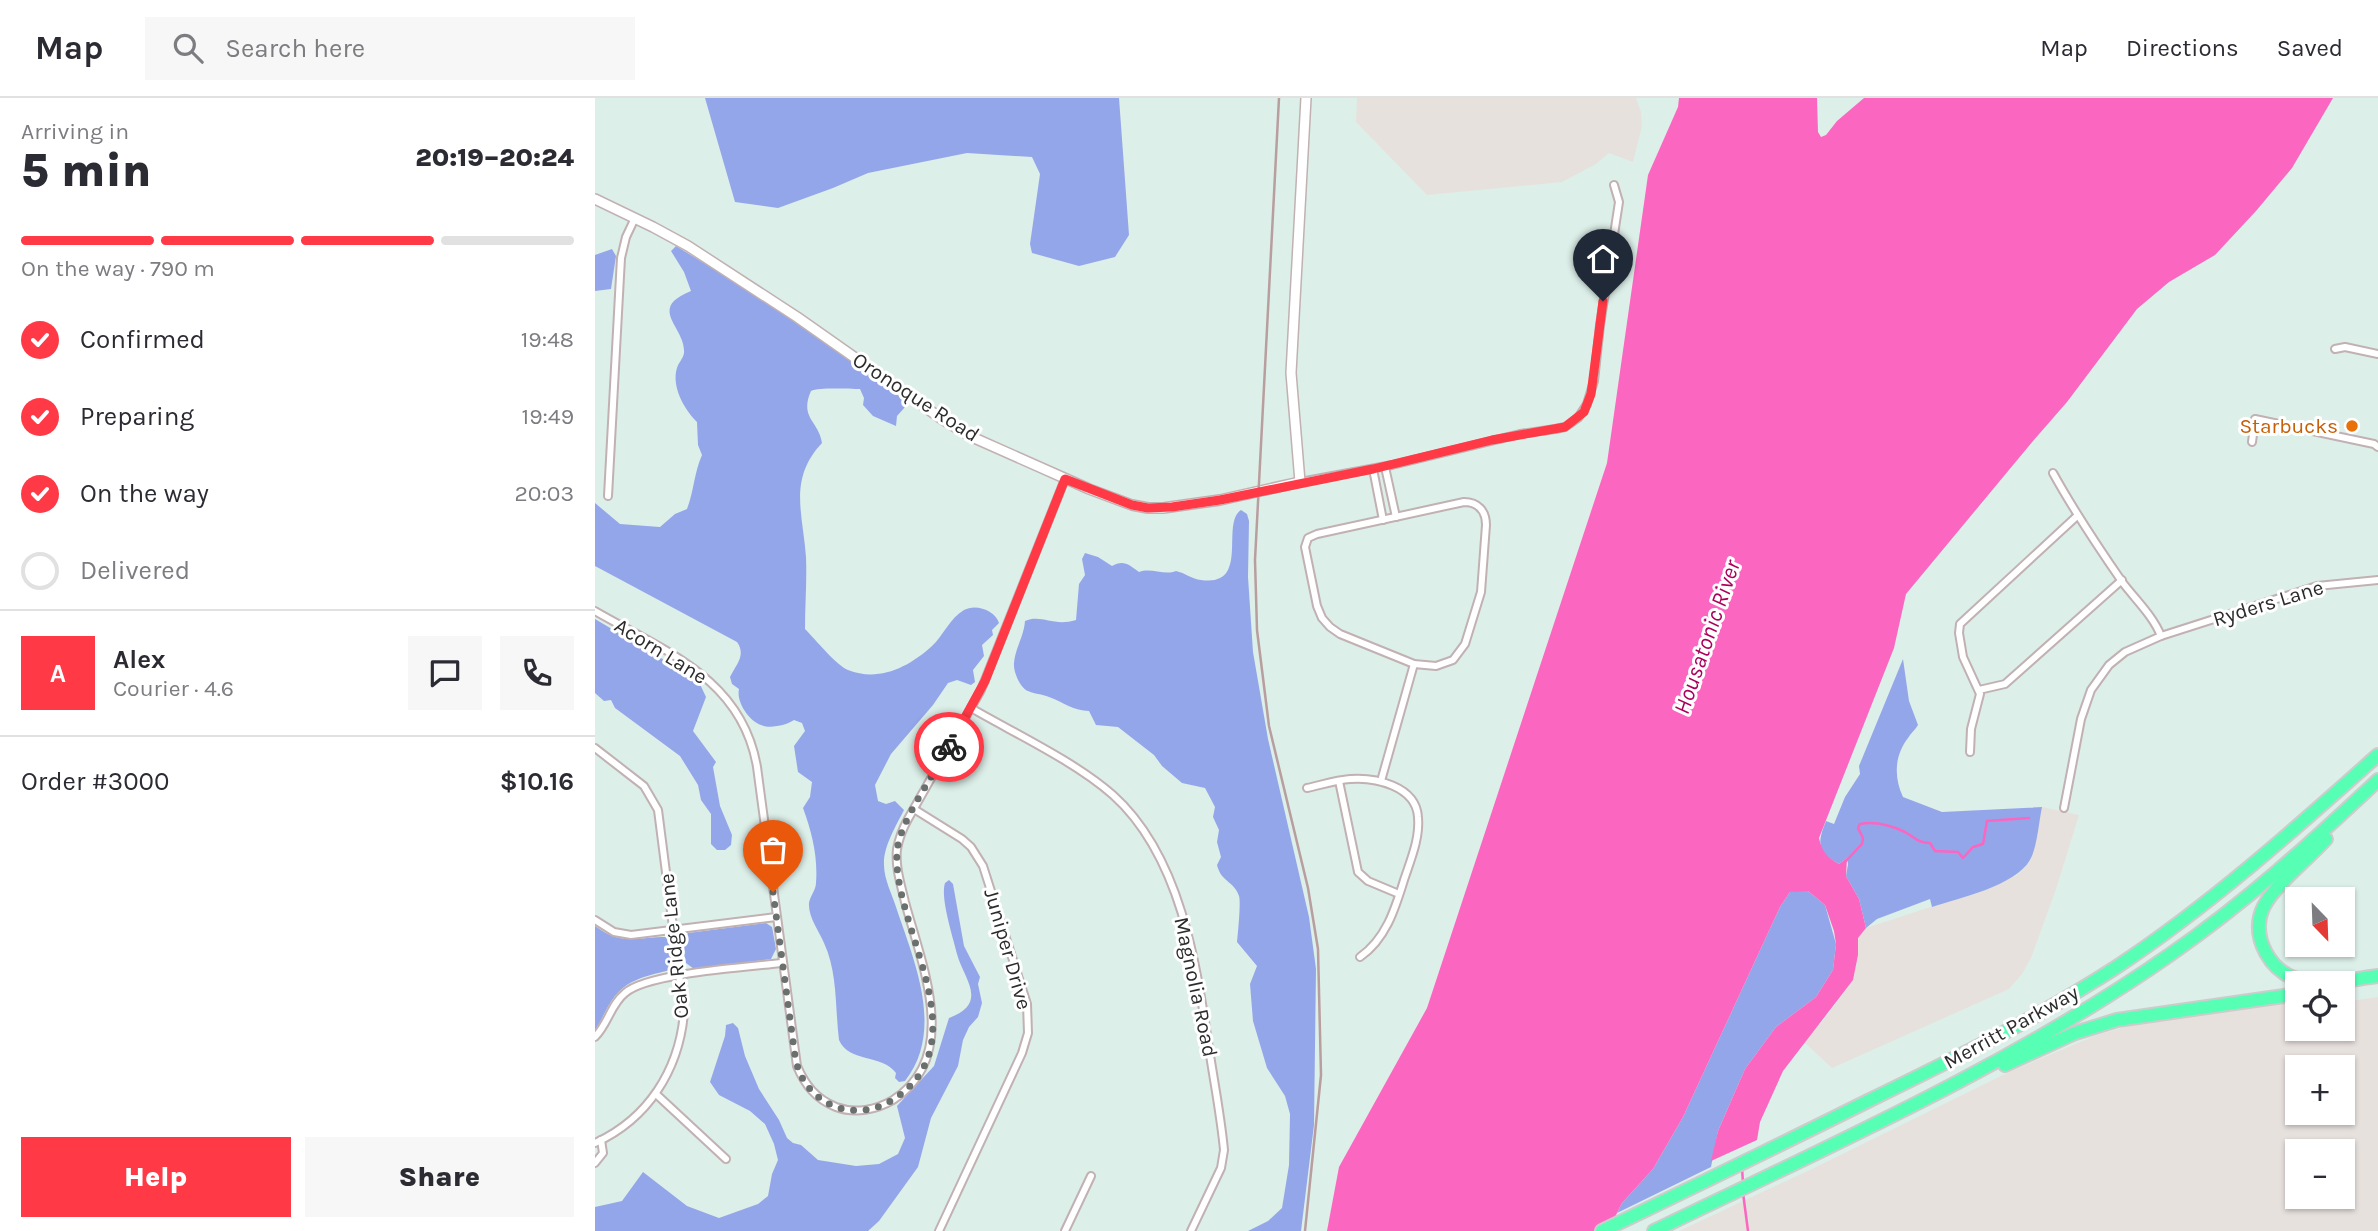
<!DOCTYPE html>
<meta charset="utf-8">
<style>
:root{--surface:#fff;--page:#f7f7f7;--text:#2b2b33;--muted:#7c7c81;--line:#e1e1e2;--accent:#ff3945}
body{margin:0;font-family:Karla,sans-serif;background:var(--page);color:var(--text);height:100vh;display:flex;flex-direction:column;font-size:26px;white-space:nowrap}
*{box-sizing:border-box;margin:0}
p{font-size:23px;color:var(--muted)}
.icon{flex:none;width:38px;height:38px;fill:none;stroke:currentColor;stroke-width:2;stroke-linecap:round;stroke-linejoin:round}
.map{position:relative;flex:1;overflow:hidden}
.sheet{display:flex;flex-direction:column;background:var(--surface);width:595px}
.sheet>*{flex:none}
.needle{width:46px;rotate:157deg}
.tools{position:absolute;left:1690px;top:789px;display:grid;gap:14px}
.tools a{display:grid;place-items:center;width:70px;height:70px;border-radius:0px;background:var(--surface);box-shadow:0 2px 5px #0004;font-size:35px}
.pin{position:absolute;display:grid;place-items:center;width:60px;height:60px;color:#fff;margin:-72px -30px;border-radius:50% 50% 50% 0;rotate:-45deg;box-shadow:0 0 7px #0007}
.pin .icon{rotate:45deg}
.courier{position:absolute;display:grid;place-items:center;width:70px;height:70px;margin:-35px;border:5px solid #ff3945;border-radius:50%;background:#fff;color:#222;box-shadow:0 2px 9px #0007}
.summary em{font-style:normal;font-weight:800}
.summary div{display:flex;flex-direction:column-reverse}
.summary{display:flex;align-items:center;justify-content:space-between;height:119px;padding:0 21px}
h1{font-size:46px;font-weight:800;line-height:52px}
.bar{display:grid;grid-template-columns:repeat(4,1fr);gap:10px 7px;align-content:center;height:84px;padding:0 21px}
.bar i{height:9px;border-radius:5px;background:var(--line)}
.bar .current{background:var(--accent)}
.bar p{grid-column:span 4}
.line{display:flex;align-items:center;gap:18px;padding:0 21px;border-top:2px solid var(--line)}
.line div{flex:1}
.round{display:grid;place-items:center;flex:none;width:74px;height:74px;border-radius:0px;background:var(--page)}
ol{padding:0 21px;list-style:none}
li{display:flex;align-items:center;gap:21px;height:77px}
li p{margin-inline-start:auto}
li .icon{padding:7px;border-radius:50%;background:var(--accent);color:#fff;stroke-width:4}
li:last-child{color:var(--muted)}
li i{width:38px;height:38px;border:4px solid var(--line);border-radius:50%}
.cta{display:flex;gap:14px;margin-top:auto;padding:14px 21px}
.cta a{flex:1;height:80px;border-radius:0px;background:var(--accent);color:#fff;font-size:28px;font-weight:800;line-height:80px;text-align:center}
.cta a+a{background:var(--page);color:var(--text)}
header{display:flex;align-items:center;gap:42px;box-sizing:border-box;height:98px;padding:0 35px;background:var(--surface);border-bottom:2px solid var(--line)}
header strong{font-size:33px}
nav{display:flex;gap:38px;margin-inline-start:auto;font-size:24px}
.search{width:490px;height:63px;background:var(--page);display:flex;align-items:center;gap:18px;box-sizing:border-box;padding:0 24px;border-radius:0px;color:var(--muted);font-size:26px}
main{display:flex;flex:1;min-height:0}
.map>svg:first-child{display:block}
.industrial{fill:#e7e1de;fill-rule:evenodd}
.green{fill:#94a6ea}
.water{fill:#fb66c0}
.lines{fill:none;stroke-linecap:round;stroke-linejoin:round}
.stream{stroke:#fb66c0;stroke-width:2.5}
.street-casing{stroke:#c1b1b2;stroke-width:10}
.secondary-casing{stroke:#c1b1b2;stroke-width:12}
.highway-casing{stroke:#ccc;stroke-width:16}
.street{stroke:#fff;stroke-width:6}
.secondary{stroke:#fff;stroke-width:9}
.highway{stroke:#57ffb5;stroke-width:12}
.rail{stroke:#b89e9f;stroke-width:2.5}
.done{stroke:#6a706e;stroke-width:7;stroke-dasharray:0 12.6}
.route{stroke:#ff3945;stroke-width:9}
.food-dot{fill:#e8710a;stroke:#fff;stroke-width:2.5}
.labels{text-anchor:middle;dominant-baseline:central;stroke-width:6;stroke-linejoin:round;paint-order:stroke}
.street-label{font-size:21px;fill:#2c2c2c;stroke:#fff}
.food-label{font-size:21px;fill:#c56008;stroke:#fff;text-anchor:end}
.water-label{font-size:23px;font-style:italic;fill:#ab005b;stroke:#fff}
</style>
<header>
<strong>Map</strong>
<div class="search"><svg class="icon" aria-label="search" viewBox="0 0 24 24"><circle cx="10" cy="10" r="6"/><path d="M15 15l6 6"/></svg>Search here</div>
<nav><a>Map</a><a>Directions</a><a>Saved</a></nav>
</header>
<main>
<section class="sheet">
<div class="summary"><div><h1>5 min</h1><p>Arriving in</p></div><em>20:19–20:24</em></div>
<div class="bar"><i class="current"></i><i class="current"></i><i class="current"></i><i></i><p>On the way · 790 m</p></div>
<ol>
<li><svg class="icon" aria-label="check" viewBox="0 0 24 24"><path d="M5 12l5 5 9-10"/></svg>Confirmed<p>19:48</p></li>
<li><svg class="icon" aria-label="check" viewBox="0 0 24 24"><path d="M5 12l5 5 9-10"/></svg>Preparing<p>19:49</p></li>
<li><svg class="icon" aria-label="check" viewBox="0 0 24 24"><path d="M5 12l5 5 9-10"/></svg>On the way<p>20:03</p></li>
<li><i></i>Delivered</li>
</ol>
<div class="line" style="height:126px"><b class="round" style="background:var(--accent);color:#fff">A</b><div><b>Alex</b><p>Courier · 4.6</p></div><a class="round"><svg class="icon" aria-label="chat" viewBox="0 0 24 24"><path d="M4 5h16v11H9l-5 4z"/></svg></a><a class="round"><svg class="icon" aria-label="phone" viewBox="0 0 24 24"><path d="M5 4h4l2 5-3 2q2 4 5 5l2-3 5 2v4C11 20 4 13 5 4z"/></svg></a></div>
<div class="line" style="height:91px"><div>Order #3000</div><b>$10.16</b></div>
<div class="cta"><a>Help</a><a>Share</a></div>
</section>
<div class="map">
<svg width="1783" height="1133" viewBox="0 0 1783 1133">
<rect width="100%" height="100%" fill="#ddefe9"/>
<!-- industrial -->
<g class="industrial">
<path d="M762,0H1041L1046,14L1047,28L1038,64L1014,55L1001,66L967,84L832,97L761,24Z"/>
<path d="M1447,709L1484,717L1461,791L1436,860L1427,876L1414,891L1237,970L1209,944L1230,920L1258,882L1263,857V840L1266,834L1271,830L1394,790L1422,777L1436,762Z"/>
<path d="M1783,899V1133H1084L1219,1070L1414,974L1502,937L1548,924L1700,904H1703V931H1748V904ZM1703,970H1748V1015H1703ZM1703,1054H1748V1099H1703Z"/>
</g>
<!-- green -->
<g class="green">
<path d="M110,0H524L534,137L520,159L484,168L437,155L435,146L445,76L437,59L372,55L273,75L238,90L183,110L140,104Z"/>
<path d="M81,148L153,192L312,301L311,308L302,318L301,328L278,318L268,307L269,300L265,291C254,291 224,289 216,293C204,320 224,323 227,345C193,381 208,416 211,459C212,483 210,507 210,531C220,541 242,568 253,572C283,584 313,570 337,548C348,538 355,520 369,512C381,505 401,513 404,525L397,532L398,537L387,547L389,558L378,572L380,584L376,587L362,582L353,585L338,607L296,656L280,687L283,703L291,706L300,703L309,712C301,728 288,749 289,767C289,781 297,796 301,809C319,863 350,932 310,983L304,984L300,980L301,975C287,956 254,965 244,942C240,911 243,875 229,845C224,833 213,819 214,805C215,798 221,792 221,785C223,758 217,735 208,710L215,699L217,684L203,674L199,648L210,633L207,625L199,622C192,627 175,631 166,627C154,623 141,604 144,591L137,586L135,579C142,565 151,557 142,544L0,468V405L25,426L65,429L80,416L92,411C99,393 99,375 107,357L103,347L102,324C90,312 76,289 82,270C83,265 88,261 89,255C91,229 51,211 96,193L89,174L76,153Z"/>
<path d="M17,151L21,158L16,191L0,193V157Z"/>
<path d="M646,412L652,416L654,423L653,479L658,554L673,641L714,819L721,871L719,1027L706,1133H653L673,1123L687,1110L694,1067L695,1016L690,998L672,970L658,923L655,886L662,868L642,844C643,834 646,804 644,798C639,783 626,784 622,767L626,759L622,744L624,732L618,719L620,709L610,690L587,685L567,668L559,657L523,629L501,627L494,613C479,613 468,604 454,599C447,596 439,596 433,593C425,590 418,573 419,565C420,551 429,538 430,523C447,516 458,529 481,522L484,486L490,477L487,461L490,455L503,459L517,468C528,461 535,467 544,474C556,469 569,478 581,473C590,475 597,481 606,482C656,489 625,426 646,412Z"/>
<path d="M0,521L103,582L111,599L98,633L121,664L118,669L125,708L137,737L136,747L130,752H122L116,746V716L106,702L103,687L85,658L20,610L16,602L9,603L0,595Z"/>
<path d="M1308,561L1314,603L1323,627C1320,632 1316,635 1313,640C1299,658 1299,680 1308,699L1347,714L1447,709C1444,723 1442,750 1435,762C1420,788 1364,800 1337,809L1335,801L1282,821L1271,830L1264,801L1251,778L1253,766L1252,760L1244,766C1222,754 1222,745 1231,723L1239,726L1250,699L1265,676L1264,668Z"/>
<path d="M354,782L358,786L369,848L385,879L383,886L387,905L383,919L374,929L368,942L363,968L336,1020L323,1069L284,1123L273,1133H0V1109L27,1103L48,1074L92,1108L124,1120L163,1106L173,1098L177,1076L183,1062L179,1046L170,1026L155,1013L124,997L115,984L130,938L131,927L138,925L143,930L150,958L164,991L184,1022L192,1040L198,1045L206,1047L223,1062L261,1068L284,1066L303,1056L310,1040L302,1008L339,968L354,920C395,905 368,880 362,856C358,839 345,800 350,785Z"/>
<path d="M1203,792L1213,793L1230,807L1241,846L1238,872L1221,899L1181,929L1150,971L1123,1033L1116,1069L1022,1115L1027,1105L1058,1071L1088,1019L1185,809L1195,794Z"/>
<path d="M171,825L177,829L181,851L176,861L99,871L91,865L87,845L93,835Z"/>
<path d="M0,828C27,848 41,839 71,839L77,847L79,867L75,872C49,879 29,881 14,907C9,915 6,924 0,932Z"/>
</g>
<!-- water -->
<path class="water" d="M1084,0H1222L1223,34L1226,39L1231,37L1242,23L1269,0H1738L1697,70L1661,113L1620,157L1574,184L1542,211L1472,304L1438,343L1311,496L1299,550L1224,740C1227,754 1232,759 1244,766L1252,760L1251,778L1264,801L1271,830L1263,840V857L1258,882L1188,973L1165,1024L1162,1042L1116,1063L1123,1033L1150,971L1181,929L1221,899L1238,872L1241,846L1239,833L1230,807L1213,793L1195,794L1185,809L1088,1019L1058,1071L1027,1105L1013,1133H732L744,1069L832,910L1012,365L1053,77L1083,9Z"/>
<g class="lines">
<!-- stream -->
<g class="stream">
<path d="M1251,763L1267,746L1268,740L1263,730L1265,726C1281,723 1295,727 1310,734C1319,739 1323,745 1335,745L1340,753L1363,754L1368,760L1378,749L1388,746L1392,723L1434,720"/>
<path d="M1147,1070L1148,1085"/>
<path d="M1148,1095L1153,1133"/>
</g>
<!-- street casing -->
<g class="street-casing">
<g id="street">
<path d="M1740,251L1750,249L1783,256"/>
<path d="M1657,344L1660,321L1779,346L1783,349"/>
<path d="M790,369L801,419"/>
<path d="M778,371L788,422"/>
<path d="M1458,375C1479,413 1503,449 1528,485C1541,502 1558,518 1566,538"/>
<path d="M705,384L797,367L925,336L960,331L970,329L983,320L992,306L999,283L1005,227L1024,104L1019,87"/>
<path d="M13,398L26,160L31,139L40,120"/>
<path d="M869,404C883,404 891,413 891,427L886,494L870,546L858,562L841,568L819,566L745,536L735,529L727,520L722,508L710,449L713,440L722,436Z"/>
<path d="M0,513C69,553 147,580 162,669L202,968C210,987 221,1001 241,1009C260,1016 281,1012 298,1002C367,958 326,865 310,804C306,787 300,769 302,751C304,740 308,730 313,721L386,592L470,381"/>
<path d="M1384,592L1410,586L1527,482"/>
<path d="M376,610C421,636 479,663 518,697C587,759 602,870 615,957C620,989 626,1020 629,1052L626,1070L596,1133"/>
<path d="M0,650L49,688L63,712L89,915C84,972 53,1021 0,1045"/>
<path d="M1375,654L1376,631L1385,596L1368,559L1364,535L1365,526L1482,418"/>
<path d="M744,683L763,774L773,783L804,796"/>
<path d="M786,683L819,566"/>
<path d="M712,690C726,687 741,682 755,681C780,679 821,688 823,719C825,740 816,761 809,782C800,811 791,841 765,859"/>
<path d="M1469,710L1486,621L1496,592L1514,567L1530,554L1566,538L1722,488L1783,482"/>
<path d="M319,711L367,741L376,749L388,768L432,906L433,935L427,955L344,1133"/>
<path d="M0,822L19,834L36,837L181,819"/>
<path d="M0,939C13,926 16,906 30,895C52,875 153,869 187,865"/>
<path d="M61,996L131,1061"/>
<path d="M0,1065L8,1055L6,1042"/>
<path d="M470,1133L496,1078"/>
</g>
</g>
<!-- secondary casing -->
<g class="secondary-casing">
<path id="secondary" d="M0,101L58,129L93,148L202,219L347,321L377,339L494,391L537,407L553,410H568L625,402L705,384L696,275L711,0"/>
</g>
<!-- highway casing -->
<g class="highway-casing">
<g id="highway">
<path d="M1731,741C1715,759 1679,788 1669,808C1661,824 1663,840 1671,855C1695,898 1742,883 1783,878"/>
<path d="M1410,967L1480,935L1522,922L1703,896"/>
<path d="M1007,1133C1096,1090 1185,1047 1273,1003C1357,962 1441,921 1520,870C1614,808 1699,732 1783,657"/>
<path d="M1059,1133C1234,1048 1416,968 1576,856C1651,804 1717,744 1783,682"/>
</g>
</g>
<!-- street -->
<use href="#street" class="street"/>
<!-- secondary -->
<use href="#secondary" class="secondary"/>
<!-- highway -->
<use href="#highway" class="highway"/>
<!-- rail -->
<path class="rail" d="M684,0L660,462L662,532L674,628L713,790L723,851L726,977L710,1133"/>
</g>
<g class="lines">
<!-- done -->
<path class="done" d="M178,794L200,958C204,982 218,1000 241,1009C262,1016 284,1012 302,999C385,940 297,829 302,754C304,724 339,677 354,649"/>
<!-- route -->
<path class="route" d="M354,649L390,583L470,381L537,407L553,410L577,409L625,402L778,371L897,342L970,329L989,314L996,296L1008,203"/>
</g>
<!-- markers -->
<circle class="food-dot" cx="1757" cy="328" r="7"/>
<g class="labels">
<!-- street labels -->
<g class="street-label">
<text transform="translate(321 299) rotate(33)">Oronoque Road</text>
<text transform="translate(1673 505) rotate(-17)">Ryders Lane</text>
<text transform="translate(66 553) rotate(32)">Acorn Lane</text>
<text transform="translate(79 848) rotate(-96)">Oak Ridge Lane</text>
<text transform="translate(413 851) rotate(74)">Juniper Drive</text>
<text transform="translate(601 889) rotate(78)">Magnolia Road</text>
<text transform="translate(1416 929) rotate(-29)">Merritt Parkway</text>
</g>
<!-- food labels -->
<g class="food-label">
<text x="1743" y="328">Starbucks</text>
</g>
<!-- water labels -->
<g class="water-label">
<text transform="translate(1112 539) rotate(-71)">Housatonic River</text>
</g>
</g>
</svg>
<div class="tools">
<a><svg class="needle" viewBox="-14 -14 28 28"><path d="M0-13l5 13h-10z" fill="#e53935"/><path d="M0 13l5-13h-10z" fill="#7c7c81"/></svg></a>
<a><svg class="icon" aria-label="locate" viewBox="0 0 24 24"><circle cx="12" cy="12" r="6"/><path d="M12 2v4M12 18v4M2 12h4M18 12h4"/></svg></a>
<a>+</a>
<a>−</a>
</div>
<div class="pin" style="left:178px;top:794px;background:#ea580c"><svg class="icon" aria-label="bag" viewBox="0 0 24 24"><path d="M5 8h14l-1 12H6zM9 8a3 3 0 0 1 6 0"/></svg></div>
<div class="pin" style="left:1008px;top:203px;background:#1f2937"><svg class="icon" aria-label="home" viewBox="0 0 24 24"><path d="M3 11l9-7 9 7M6 9v11h12V9"/></svg></div>
<div class="courier" style="left:354px;top:649px"><svg class="icon" aria-label="bike" viewBox="0 0 24 24"><circle cx="6" cy="16" r="4"/><circle cx="18" cy="16" r="4"/><path d="M6 16l4-8h5l3 8M10 8l3 8H6M13 5h3"/></svg></div>
</div>
</main>
